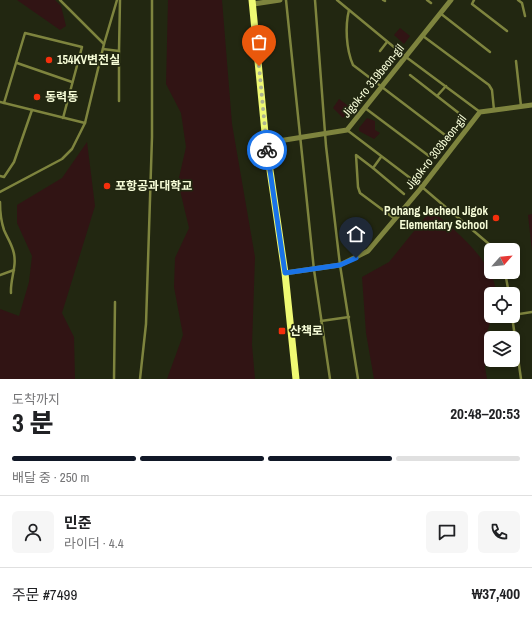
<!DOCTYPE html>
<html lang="ko">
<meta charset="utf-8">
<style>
:root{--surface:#fff;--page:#f6f6f6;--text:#202124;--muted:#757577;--line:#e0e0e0;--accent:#111827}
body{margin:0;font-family:"Archivo Narrow","Noto Sans KR",sans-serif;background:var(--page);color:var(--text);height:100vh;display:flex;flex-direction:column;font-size:15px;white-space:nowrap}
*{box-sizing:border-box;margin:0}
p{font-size:13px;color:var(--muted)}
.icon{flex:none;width:22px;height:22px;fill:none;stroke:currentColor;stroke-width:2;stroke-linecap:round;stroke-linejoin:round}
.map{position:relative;height:379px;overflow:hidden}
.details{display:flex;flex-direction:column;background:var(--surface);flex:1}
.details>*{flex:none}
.needle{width:26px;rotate:63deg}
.tools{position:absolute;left:484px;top:243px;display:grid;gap:8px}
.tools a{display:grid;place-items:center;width:36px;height:36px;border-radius:6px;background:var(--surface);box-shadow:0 2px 6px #0003;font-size:20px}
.pin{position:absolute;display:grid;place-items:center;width:34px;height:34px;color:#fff;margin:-41px -17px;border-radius:50% 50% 50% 0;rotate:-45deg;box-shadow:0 0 4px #0007}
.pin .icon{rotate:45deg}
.courier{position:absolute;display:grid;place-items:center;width:40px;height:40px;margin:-20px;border:3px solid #1a73e8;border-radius:50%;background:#fff;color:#222;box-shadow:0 1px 5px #0007}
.summary em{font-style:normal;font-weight:800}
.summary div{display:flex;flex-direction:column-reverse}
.summary{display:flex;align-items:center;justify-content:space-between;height:68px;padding:0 12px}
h1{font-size:26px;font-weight:800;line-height:30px}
.bar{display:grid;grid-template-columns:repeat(4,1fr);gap:6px 4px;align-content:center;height:48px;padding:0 12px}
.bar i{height:5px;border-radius:3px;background:var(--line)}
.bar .selected{background:var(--accent)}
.bar p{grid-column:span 4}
.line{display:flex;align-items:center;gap:10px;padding:0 12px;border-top:1px solid var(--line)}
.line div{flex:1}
.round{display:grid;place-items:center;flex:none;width:42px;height:42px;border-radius:6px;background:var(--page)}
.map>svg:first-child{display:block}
.green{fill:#311414}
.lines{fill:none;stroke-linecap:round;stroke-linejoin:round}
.lane{stroke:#7e843e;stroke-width:2.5}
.street{stroke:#7e843e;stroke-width:5}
.secondary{stroke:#eff973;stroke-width:7}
.done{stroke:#acb292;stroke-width:4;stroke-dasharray:0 7.2}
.route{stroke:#1a73e8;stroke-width:5}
.poi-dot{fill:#f52f0c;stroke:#222711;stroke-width:1.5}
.labels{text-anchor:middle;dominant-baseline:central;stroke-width:3.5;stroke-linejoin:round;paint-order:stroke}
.poi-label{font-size:12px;font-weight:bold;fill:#f7fdd8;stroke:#222711;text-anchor:start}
.street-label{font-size:12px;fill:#f7fdd8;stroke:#222711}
</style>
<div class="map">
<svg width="532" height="379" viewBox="0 0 532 379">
<rect width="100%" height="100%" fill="#222711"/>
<!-- green -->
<g class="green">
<path d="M17,0H55L61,6L66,26L60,30Z"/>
<path d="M168,0H222L232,124L255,257L252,345L255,379H167L183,335L174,287L175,258L189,228L178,182L186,147L181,113L166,84Z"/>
<path d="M400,28L410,36L404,44L394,35Z"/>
<path d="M339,99L351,108L343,118L333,108Z"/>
<path d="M367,118L375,121V130L380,133L374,139L359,131V128Z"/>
<path d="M87,142L95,206L62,313L74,337L75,379H0V309L19,316L29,282L32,256L17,223V205L62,178Z"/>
<path d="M431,210C453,228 496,263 496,294H491L492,316L486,336L485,367L487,379H374L366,333L362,277L389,262Z"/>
<path d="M532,214V251L528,215Z"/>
<circle cx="362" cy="234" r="5.5"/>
</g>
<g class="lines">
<!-- lane -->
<g class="lane">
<path d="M286,0L314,270L330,379"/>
<path d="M315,0L326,146L340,265L358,379"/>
<path d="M337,0L406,57L480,112"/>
<path d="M383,0L385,1"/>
<path d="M427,0L431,3"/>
<path d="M474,0L472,4L507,31"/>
<path d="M518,0L522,3L525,16"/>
<path d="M349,10C345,26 346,49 353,65L445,135"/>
<path d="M440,13L490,52"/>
<path d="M423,36L489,85L492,90L494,110"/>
<path d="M104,44L117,0"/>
<path d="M103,49L119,51L120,0"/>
<path d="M380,51L387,42"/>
<path d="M516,61L521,106"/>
<path d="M17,63L72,82"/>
<path d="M410,75L460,114"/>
<path d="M437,96L446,86"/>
<path d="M119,101V51"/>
<path d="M0,102L85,123"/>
<path d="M4,103L25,33L82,47L63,118"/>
<path d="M365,108L429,156"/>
<path d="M347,130L422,187L496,250"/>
<path d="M381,157L373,168L404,194"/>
<path d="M373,168L356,155L358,187L360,193L395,219"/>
<path d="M0,176L4,177L14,162L32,110"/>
<path d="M0,192L62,159L72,149L85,123L104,44L60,0"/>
<path d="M0,202C0,211 1,221 4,230C7,237 11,243 13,250C18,265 10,278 11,293"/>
<path d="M505,272L509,294"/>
<path d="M0,275L14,270"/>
<path d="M513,315L532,312"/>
<path d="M512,316L521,379"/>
<path d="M321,321L349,317"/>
<path d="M114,379L115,302"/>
<path d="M140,379L146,324L152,137V0"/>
</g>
<!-- street -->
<g class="street">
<path d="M253,4L280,0"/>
<path d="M266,143L347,130L451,0"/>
<path d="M285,273L340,265L368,251L422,187L480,112L532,105"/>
</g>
<!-- secondary -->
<path class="secondary" d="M252,0L266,143L285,273L296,379"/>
</g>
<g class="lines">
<!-- done -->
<path class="done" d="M259,66L267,150"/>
<!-- route -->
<path class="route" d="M267,150L285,273L340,265L356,258"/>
</g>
<!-- markers -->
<g class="poi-dot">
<circle cx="49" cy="60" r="4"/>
<circle cx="37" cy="97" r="4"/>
<circle cx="107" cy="186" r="4"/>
<circle cx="496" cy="218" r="4"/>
<rect x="278" y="327" width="8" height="8" rx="2"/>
</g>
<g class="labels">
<!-- poi labels -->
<g class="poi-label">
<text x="57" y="60">154KV변전실</text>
<text x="45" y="97">동력동</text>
<text x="115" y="186">포항공과대학교</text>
<text x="488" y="211" text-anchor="end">Pohang Jecheol Jigok<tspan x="488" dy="14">Elementary School</tspan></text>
<text x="290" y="331">산책로</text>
</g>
<!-- street labels -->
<g class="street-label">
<text transform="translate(373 81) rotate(-51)">Jigok-ro 319beon-gil</text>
<text transform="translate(436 152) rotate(-52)">Jigok-ro 303beon-gil</text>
</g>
</g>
</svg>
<div class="tools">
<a><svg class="needle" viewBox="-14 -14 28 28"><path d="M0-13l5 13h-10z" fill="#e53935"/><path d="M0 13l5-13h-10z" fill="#757577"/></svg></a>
<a><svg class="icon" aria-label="locate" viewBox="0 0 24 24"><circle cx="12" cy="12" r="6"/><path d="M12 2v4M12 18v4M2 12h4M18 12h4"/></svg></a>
<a><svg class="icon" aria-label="layers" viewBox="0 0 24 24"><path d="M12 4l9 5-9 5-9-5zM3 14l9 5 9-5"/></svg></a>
</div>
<div class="pin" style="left:259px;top:66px;background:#ea580c"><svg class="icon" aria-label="bag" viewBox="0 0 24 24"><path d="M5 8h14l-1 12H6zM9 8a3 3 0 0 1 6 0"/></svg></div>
<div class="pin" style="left:356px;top:258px;background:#1f2937"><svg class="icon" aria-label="home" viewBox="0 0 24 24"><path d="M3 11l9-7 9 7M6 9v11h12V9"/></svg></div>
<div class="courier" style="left:267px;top:150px"><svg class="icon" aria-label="bike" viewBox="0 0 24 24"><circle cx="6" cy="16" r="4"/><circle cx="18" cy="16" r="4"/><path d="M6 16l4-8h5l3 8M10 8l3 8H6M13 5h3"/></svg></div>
</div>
<section class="details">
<div class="summary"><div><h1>3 분</h1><p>도착까지</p></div><em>20:48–20:53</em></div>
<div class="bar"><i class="selected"></i><i class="selected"></i><i class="selected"></i><i></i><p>배달 중 · 250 m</p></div>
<div class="line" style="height:72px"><a class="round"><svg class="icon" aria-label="person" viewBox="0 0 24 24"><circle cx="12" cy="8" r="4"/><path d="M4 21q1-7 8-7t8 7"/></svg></a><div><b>민준</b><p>라이더 · 4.4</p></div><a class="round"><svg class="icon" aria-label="chat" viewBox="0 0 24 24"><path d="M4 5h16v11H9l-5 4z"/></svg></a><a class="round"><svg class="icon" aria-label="phone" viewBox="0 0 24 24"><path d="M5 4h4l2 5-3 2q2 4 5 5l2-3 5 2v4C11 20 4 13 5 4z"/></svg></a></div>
<div class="line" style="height:52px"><div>주문 #7499</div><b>₩37,400</b></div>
</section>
